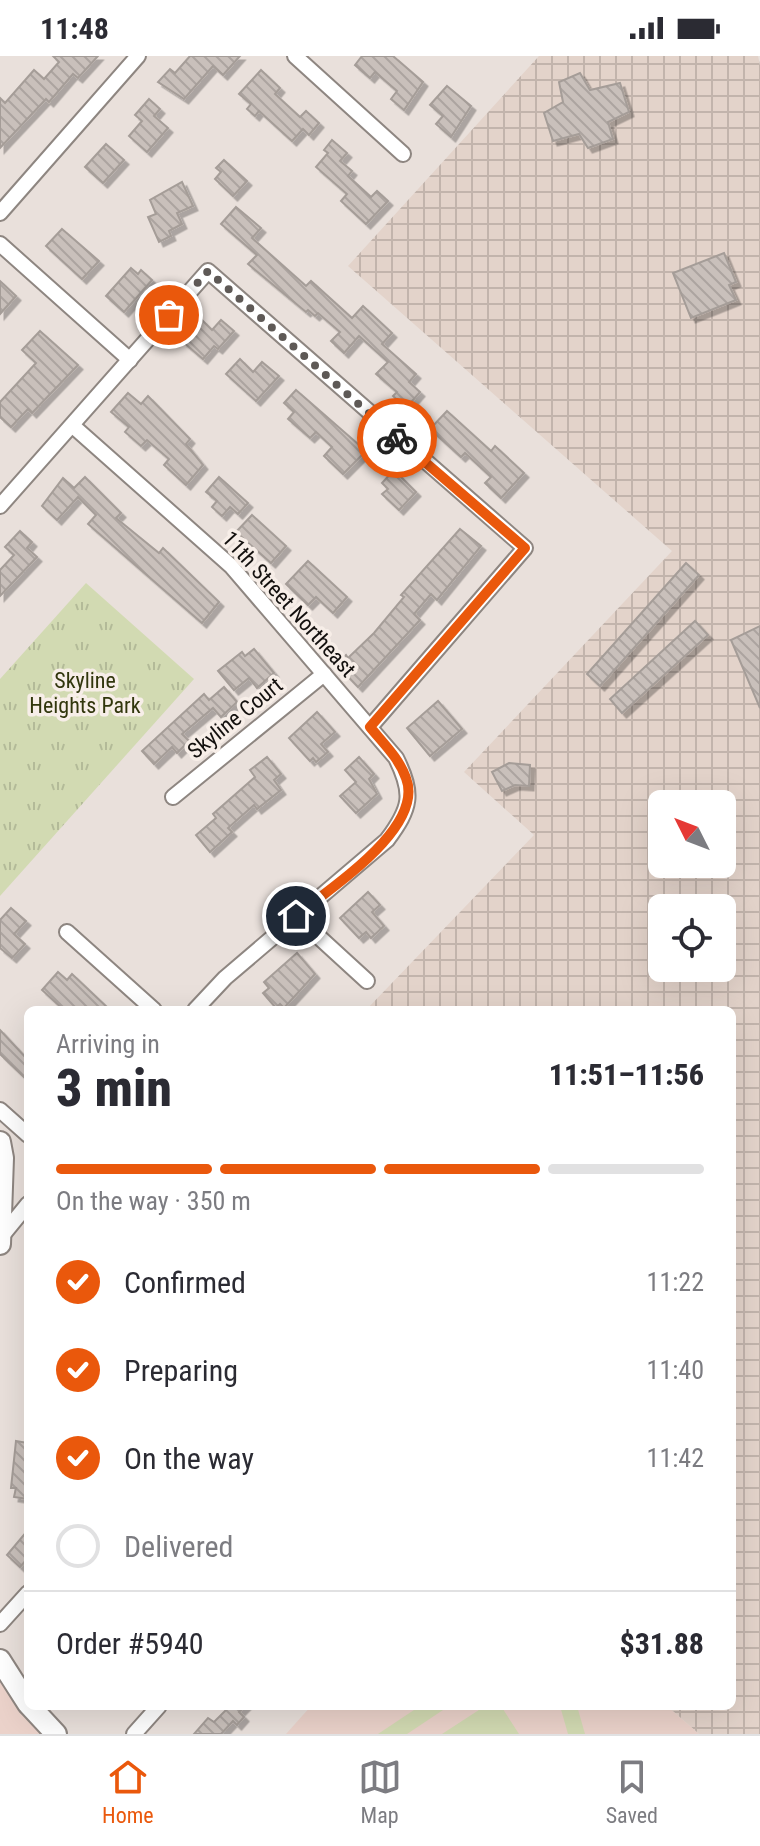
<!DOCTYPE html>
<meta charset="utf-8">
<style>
:root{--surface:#fff;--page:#f7f7f7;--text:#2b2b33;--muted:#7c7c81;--line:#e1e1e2;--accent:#ea580c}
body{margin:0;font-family:"Roboto Condensed",sans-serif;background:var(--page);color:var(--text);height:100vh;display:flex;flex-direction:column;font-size:30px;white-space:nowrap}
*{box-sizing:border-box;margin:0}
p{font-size:26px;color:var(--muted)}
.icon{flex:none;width:44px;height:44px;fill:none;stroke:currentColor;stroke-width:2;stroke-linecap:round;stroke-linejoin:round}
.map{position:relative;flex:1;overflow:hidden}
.drawer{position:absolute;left:24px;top:950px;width:712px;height:704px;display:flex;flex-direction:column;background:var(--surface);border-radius:12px;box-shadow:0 8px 32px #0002}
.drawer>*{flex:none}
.needle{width:52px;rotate:312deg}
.fabs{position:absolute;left:648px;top:734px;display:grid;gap:16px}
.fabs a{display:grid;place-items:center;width:88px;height:88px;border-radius:12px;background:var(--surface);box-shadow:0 8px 32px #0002;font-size:40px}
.pin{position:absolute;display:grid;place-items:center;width:68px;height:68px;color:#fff;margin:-34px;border:4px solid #fff;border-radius:50%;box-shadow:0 2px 8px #0007}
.courier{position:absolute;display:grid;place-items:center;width:80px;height:80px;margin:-40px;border:6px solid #ea580c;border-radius:50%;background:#fff;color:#222;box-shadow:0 2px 10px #0007}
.summary em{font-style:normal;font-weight:800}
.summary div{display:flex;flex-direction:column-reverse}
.summary{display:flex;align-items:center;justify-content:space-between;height:136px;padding:0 32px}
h1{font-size:52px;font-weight:800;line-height:60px}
.bar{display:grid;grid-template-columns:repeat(4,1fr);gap:12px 8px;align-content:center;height:96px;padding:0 32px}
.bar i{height:10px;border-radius:6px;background:var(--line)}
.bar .on{background:var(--accent)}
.bar p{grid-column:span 4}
.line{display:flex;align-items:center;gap:20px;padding:0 32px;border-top:2px solid var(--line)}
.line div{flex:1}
ol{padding:0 32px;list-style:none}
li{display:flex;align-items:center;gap:24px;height:88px}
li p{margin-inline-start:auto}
li .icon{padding:8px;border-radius:50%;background:var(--accent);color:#fff;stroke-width:4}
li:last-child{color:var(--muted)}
li i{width:44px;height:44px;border:4px solid var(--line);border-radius:50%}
.status{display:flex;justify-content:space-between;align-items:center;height:56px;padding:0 40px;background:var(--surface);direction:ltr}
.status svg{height:22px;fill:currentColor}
.menu{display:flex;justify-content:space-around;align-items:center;height:112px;border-top:2px solid var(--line);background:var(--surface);font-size:22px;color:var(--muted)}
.menu a{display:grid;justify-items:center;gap:4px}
.menu .on{color:var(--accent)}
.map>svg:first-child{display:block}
.industrial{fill:url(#industrial-grid);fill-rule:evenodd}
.education{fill:#ebd2ca}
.grass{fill:url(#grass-tufts)}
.pitch{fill:#d2dab2}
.building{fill:url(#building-back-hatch);stroke:#a59d98;stroke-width:2;filter:url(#shadow)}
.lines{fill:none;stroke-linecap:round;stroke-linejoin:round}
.street-casing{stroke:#8e8681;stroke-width:18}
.secondary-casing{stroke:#8e8681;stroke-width:24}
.street{stroke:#fff;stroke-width:14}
.secondary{stroke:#fff;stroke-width:20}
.done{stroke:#5e5956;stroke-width:8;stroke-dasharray:0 14.4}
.route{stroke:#ea580c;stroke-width:10}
.labels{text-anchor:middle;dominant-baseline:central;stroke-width:7;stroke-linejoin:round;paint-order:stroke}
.street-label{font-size:22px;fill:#13100e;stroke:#f7eee8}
.park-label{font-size:22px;fill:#31360c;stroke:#f7eee8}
</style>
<div class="status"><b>11:48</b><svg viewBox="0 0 49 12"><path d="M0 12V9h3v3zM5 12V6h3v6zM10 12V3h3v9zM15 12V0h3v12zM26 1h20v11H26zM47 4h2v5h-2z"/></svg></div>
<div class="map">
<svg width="760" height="1678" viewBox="0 0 760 1678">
<defs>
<pattern id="industrial-grid" width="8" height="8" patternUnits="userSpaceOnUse" patternTransform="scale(2)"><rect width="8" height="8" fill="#e3d3ca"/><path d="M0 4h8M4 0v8" fill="none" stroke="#c2b4ac"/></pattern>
<pattern id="grass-tufts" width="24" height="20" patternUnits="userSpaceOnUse" patternTransform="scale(2)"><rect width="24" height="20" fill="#d2dab2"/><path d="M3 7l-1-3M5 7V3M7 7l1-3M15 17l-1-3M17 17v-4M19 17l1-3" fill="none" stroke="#b3ba98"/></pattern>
<pattern id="building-back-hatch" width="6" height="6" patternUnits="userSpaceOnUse" patternTransform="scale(2)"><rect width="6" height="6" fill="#c9c0bb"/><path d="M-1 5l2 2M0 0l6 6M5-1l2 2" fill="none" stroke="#aca4a0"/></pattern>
<filter id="shadow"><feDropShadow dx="4.5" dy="4.5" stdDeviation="0" flood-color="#0004"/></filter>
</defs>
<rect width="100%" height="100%" fill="#e9e0db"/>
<!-- industrial -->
<path class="industrial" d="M539,0H758L760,9V1678H699L667,1650H732V954H366L534,779L464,716L672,495L348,210ZM662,748H722V808H662ZM662,852H722V912H662Z"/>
<!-- education -->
<g class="education">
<path d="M0,1603L56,1678H0Z"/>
<path d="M311,1650H667L699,1678H286Z"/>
</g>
<!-- grass -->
<path class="grass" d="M86,527L194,623L0,840V623Z"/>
<!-- pitch -->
<g class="pitch">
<path d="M420,1650H449L407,1678H378Z"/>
<path d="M485,1650H501L519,1678H442Z"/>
<path d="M560,1650H577L585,1678H568Z"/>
</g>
<!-- building -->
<g class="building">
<path d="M53,0H98L78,22L73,18L49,46L46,43L0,92V42L5,47L34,14L44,23L59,6Z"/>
<path d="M190,0H240L223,19L213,10L184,43L158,26L170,13L175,17Z"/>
<path d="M362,0H393L423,26L404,54L391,43L397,35L375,16L370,22L355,9Z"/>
<path d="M261,14L280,32L275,38L300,61L306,55L319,67L309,79L303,73L292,85L259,55L255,60L247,53L251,48L239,38Z"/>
<path d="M580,17L590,34L620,27L629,56L608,66L613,83L588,92L579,78L553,85L544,57L563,46L559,26Z"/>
<path d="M447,30L471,50L451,81L436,68L443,60L430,49Z"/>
<path d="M149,43L160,53L154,60L168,72L147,96L129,80L142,65L135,59Z"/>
<path d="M332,84L347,97L340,105L352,115L348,120L371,141L377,135L388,145L366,168L341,145L347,138L316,111L328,97L324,94Z"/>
<path d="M106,88L124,104L103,127L85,111Z"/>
<path d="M224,104L247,125L233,140L215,123L221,116L216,112Z"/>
<path d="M182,126L193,150L177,157L182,168L169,175L171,180L159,186L148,161L156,158L150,144Z"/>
<path d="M236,151L261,172L252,182L306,230L311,225L352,262L363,250L392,277L382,288L416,318L409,326L420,336L406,352L393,340L397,336L376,318L388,306L359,280L344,297L331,285L340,276L318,257L315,260L308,254L306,256L248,208L257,199L221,168Z"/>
<path d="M62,173L99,205L82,223L46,190Z"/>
<path d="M724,197L736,226L729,229L736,244L691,262L673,217Z"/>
<path d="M131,212L138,218L141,214L152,224L124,256L106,240Z"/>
<path d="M0,225L16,240L0,258Z"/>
<path d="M202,264L212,274L221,264L234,275L218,293L214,290L203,303L183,286Z"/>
<path d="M40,275L78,309L32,357L28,353L11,371L0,361V346L36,307L22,294Z"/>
<path d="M240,303L253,316L262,306L279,320L256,345L226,318Z"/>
<path d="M296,334L366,395L343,418L324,400L332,391L316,376L310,382L288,363L294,356L284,347Z"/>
<path d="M128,337L141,348L148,340L190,383L186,388L203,409L186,429L164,409L169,403L147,384L141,390L125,376L129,371L111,356Z"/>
<path d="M447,355L491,395L495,390L524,417L501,442L485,427L491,421L465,397L461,401L430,373Z"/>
<path d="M394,414L416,436L399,454L382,438L388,433L382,427Z"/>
<path d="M85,421L121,457L116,462L159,497L163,492L219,546L202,567L88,468L96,459L78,441L57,464L42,450L63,422L74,432Z"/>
<path d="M219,421L248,447L238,458L230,451L222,460L212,451L217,445L206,436Z"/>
<path d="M252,459L286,490L271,507L236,476Z"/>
<path d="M460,473L481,490L437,544L431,538L414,558L420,564L358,631L336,608L346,599L348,602L374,577L404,541L401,539Z"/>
<path d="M20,475L32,486L27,492L37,501L0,540V514L14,499L5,491Z"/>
<path d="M308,505L347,541L333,557L316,541L308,549L286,528Z"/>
<path d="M686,507L699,519L600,630L587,618Z"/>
<path d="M695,565L708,579L622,657L610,643Z"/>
<path d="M760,570V652L731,584Z"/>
<path d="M254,593L274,617L257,632L249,622L234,634L218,615L242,596L245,600Z"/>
<path d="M224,631L237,646L221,661L213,652L182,678L189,685L177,697L172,691L154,708L142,695L204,638L209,644Z"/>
<path d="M438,645L462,673L430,700L407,672Z"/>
<path d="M317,656L335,676L321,688L328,696L316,706L313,702L310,705L289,682Z"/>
<path d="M267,701L281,718L274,724L281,734L257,753L254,749L228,772L232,776L210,796L196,779L216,762L213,758L255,721L250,714Z"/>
<path d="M359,701L374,718L369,723L377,738L356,757L340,740L356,726L345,714Z"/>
<path d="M509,707L530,709L529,730L515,729L502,735L492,716Z"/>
<path d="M368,836L380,849L372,856L384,870L371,882L366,876L359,882L340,862Z"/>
<path d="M11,852L26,865L14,878L25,888L12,902L0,892V864Z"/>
<path d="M297,897L315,918L284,952L280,948L276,952L263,937L269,932L264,926Z"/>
<path d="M58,916L67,924L72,918L110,954H64L42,934Z"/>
<path d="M0,974L28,1004V1025L0,998Z"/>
<path d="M16,1385L28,1387V1443L14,1441L16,1432H11Z"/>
<path d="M28,1474V1502L20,1511L7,1499Z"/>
<path d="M230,1650H245L239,1656L244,1661L237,1669L233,1665L221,1678H194L208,1662L214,1666Z"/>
</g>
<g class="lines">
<!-- street casing -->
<g class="street-casing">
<g id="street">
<path d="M295,0L403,98"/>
<path d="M0,157L138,0"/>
<path d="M0,188L130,304"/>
<path d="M73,370L231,510L396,702C414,738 411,752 387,784L225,922L195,954"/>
<path d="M0,450L208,215L525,492L370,671"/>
<path d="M173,741L324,618"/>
<path d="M296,860L367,925"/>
<path d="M67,876L154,954"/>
<path d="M0,1054L28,1079"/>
<path d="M1,1181L28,1148"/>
<path d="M0,1568L28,1537"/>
<path d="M134,1678L159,1650"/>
</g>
</g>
<!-- secondary casing -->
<g class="secondary-casing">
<g id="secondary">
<path d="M0,1086L3,1102L0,1188"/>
<path d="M0,1604L28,1648"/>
<path d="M30,1650L56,1678"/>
</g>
</g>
<!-- street -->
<use href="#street" class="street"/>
<!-- secondary -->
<use href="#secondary" class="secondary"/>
</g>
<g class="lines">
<!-- done -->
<path class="done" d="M169,259L208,215L397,382"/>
<!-- route -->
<path class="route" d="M296,860C330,832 425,772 406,722C399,702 383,687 370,671L525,492L397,382"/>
</g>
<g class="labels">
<!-- street labels -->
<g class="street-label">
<text transform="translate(289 548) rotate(48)">11th Street Northeast</text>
<text transform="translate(235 662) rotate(-39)">Skyline Court</text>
</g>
<!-- park labels -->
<g class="park-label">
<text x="85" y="624">Skyline<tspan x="85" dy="25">Heights Park</tspan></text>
</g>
</g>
</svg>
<div class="fabs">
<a><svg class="needle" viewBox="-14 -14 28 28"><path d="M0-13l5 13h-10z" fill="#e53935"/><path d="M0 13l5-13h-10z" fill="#7c7c81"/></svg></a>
<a><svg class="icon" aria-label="locate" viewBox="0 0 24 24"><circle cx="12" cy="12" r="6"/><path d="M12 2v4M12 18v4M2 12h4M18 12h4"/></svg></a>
</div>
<div class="pin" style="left:169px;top:259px;background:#ea580c"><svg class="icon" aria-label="bag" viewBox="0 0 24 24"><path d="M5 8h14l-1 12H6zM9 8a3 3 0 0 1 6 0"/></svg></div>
<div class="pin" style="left:296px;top:860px;background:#1f2937"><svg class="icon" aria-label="home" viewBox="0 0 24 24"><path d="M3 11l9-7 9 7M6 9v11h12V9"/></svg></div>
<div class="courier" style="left:397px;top:382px"><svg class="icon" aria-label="bike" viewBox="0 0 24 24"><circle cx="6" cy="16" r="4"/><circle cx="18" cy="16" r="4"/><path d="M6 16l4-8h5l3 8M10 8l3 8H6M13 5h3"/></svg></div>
<section class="drawer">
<div class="summary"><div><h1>3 min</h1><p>Arriving in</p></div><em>11:51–11:56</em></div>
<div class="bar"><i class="on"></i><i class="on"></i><i class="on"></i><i></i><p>On the way · 350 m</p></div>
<ol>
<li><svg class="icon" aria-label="check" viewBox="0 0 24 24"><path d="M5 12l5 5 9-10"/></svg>Confirmed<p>11:22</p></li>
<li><svg class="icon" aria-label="check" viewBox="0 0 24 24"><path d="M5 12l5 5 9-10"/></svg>Preparing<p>11:40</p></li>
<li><svg class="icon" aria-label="check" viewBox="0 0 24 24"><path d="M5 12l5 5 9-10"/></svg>On the way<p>11:42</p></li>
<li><i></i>Delivered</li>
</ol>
<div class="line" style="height:104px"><div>Order #5940</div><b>$31.88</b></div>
</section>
</div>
<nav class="menu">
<a class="on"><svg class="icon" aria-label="home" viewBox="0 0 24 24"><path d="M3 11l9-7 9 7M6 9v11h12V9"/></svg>Home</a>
<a><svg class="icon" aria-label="map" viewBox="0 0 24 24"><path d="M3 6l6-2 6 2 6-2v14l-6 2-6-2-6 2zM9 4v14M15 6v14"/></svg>Map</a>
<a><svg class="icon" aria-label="saved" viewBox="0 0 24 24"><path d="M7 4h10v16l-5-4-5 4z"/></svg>Saved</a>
</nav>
